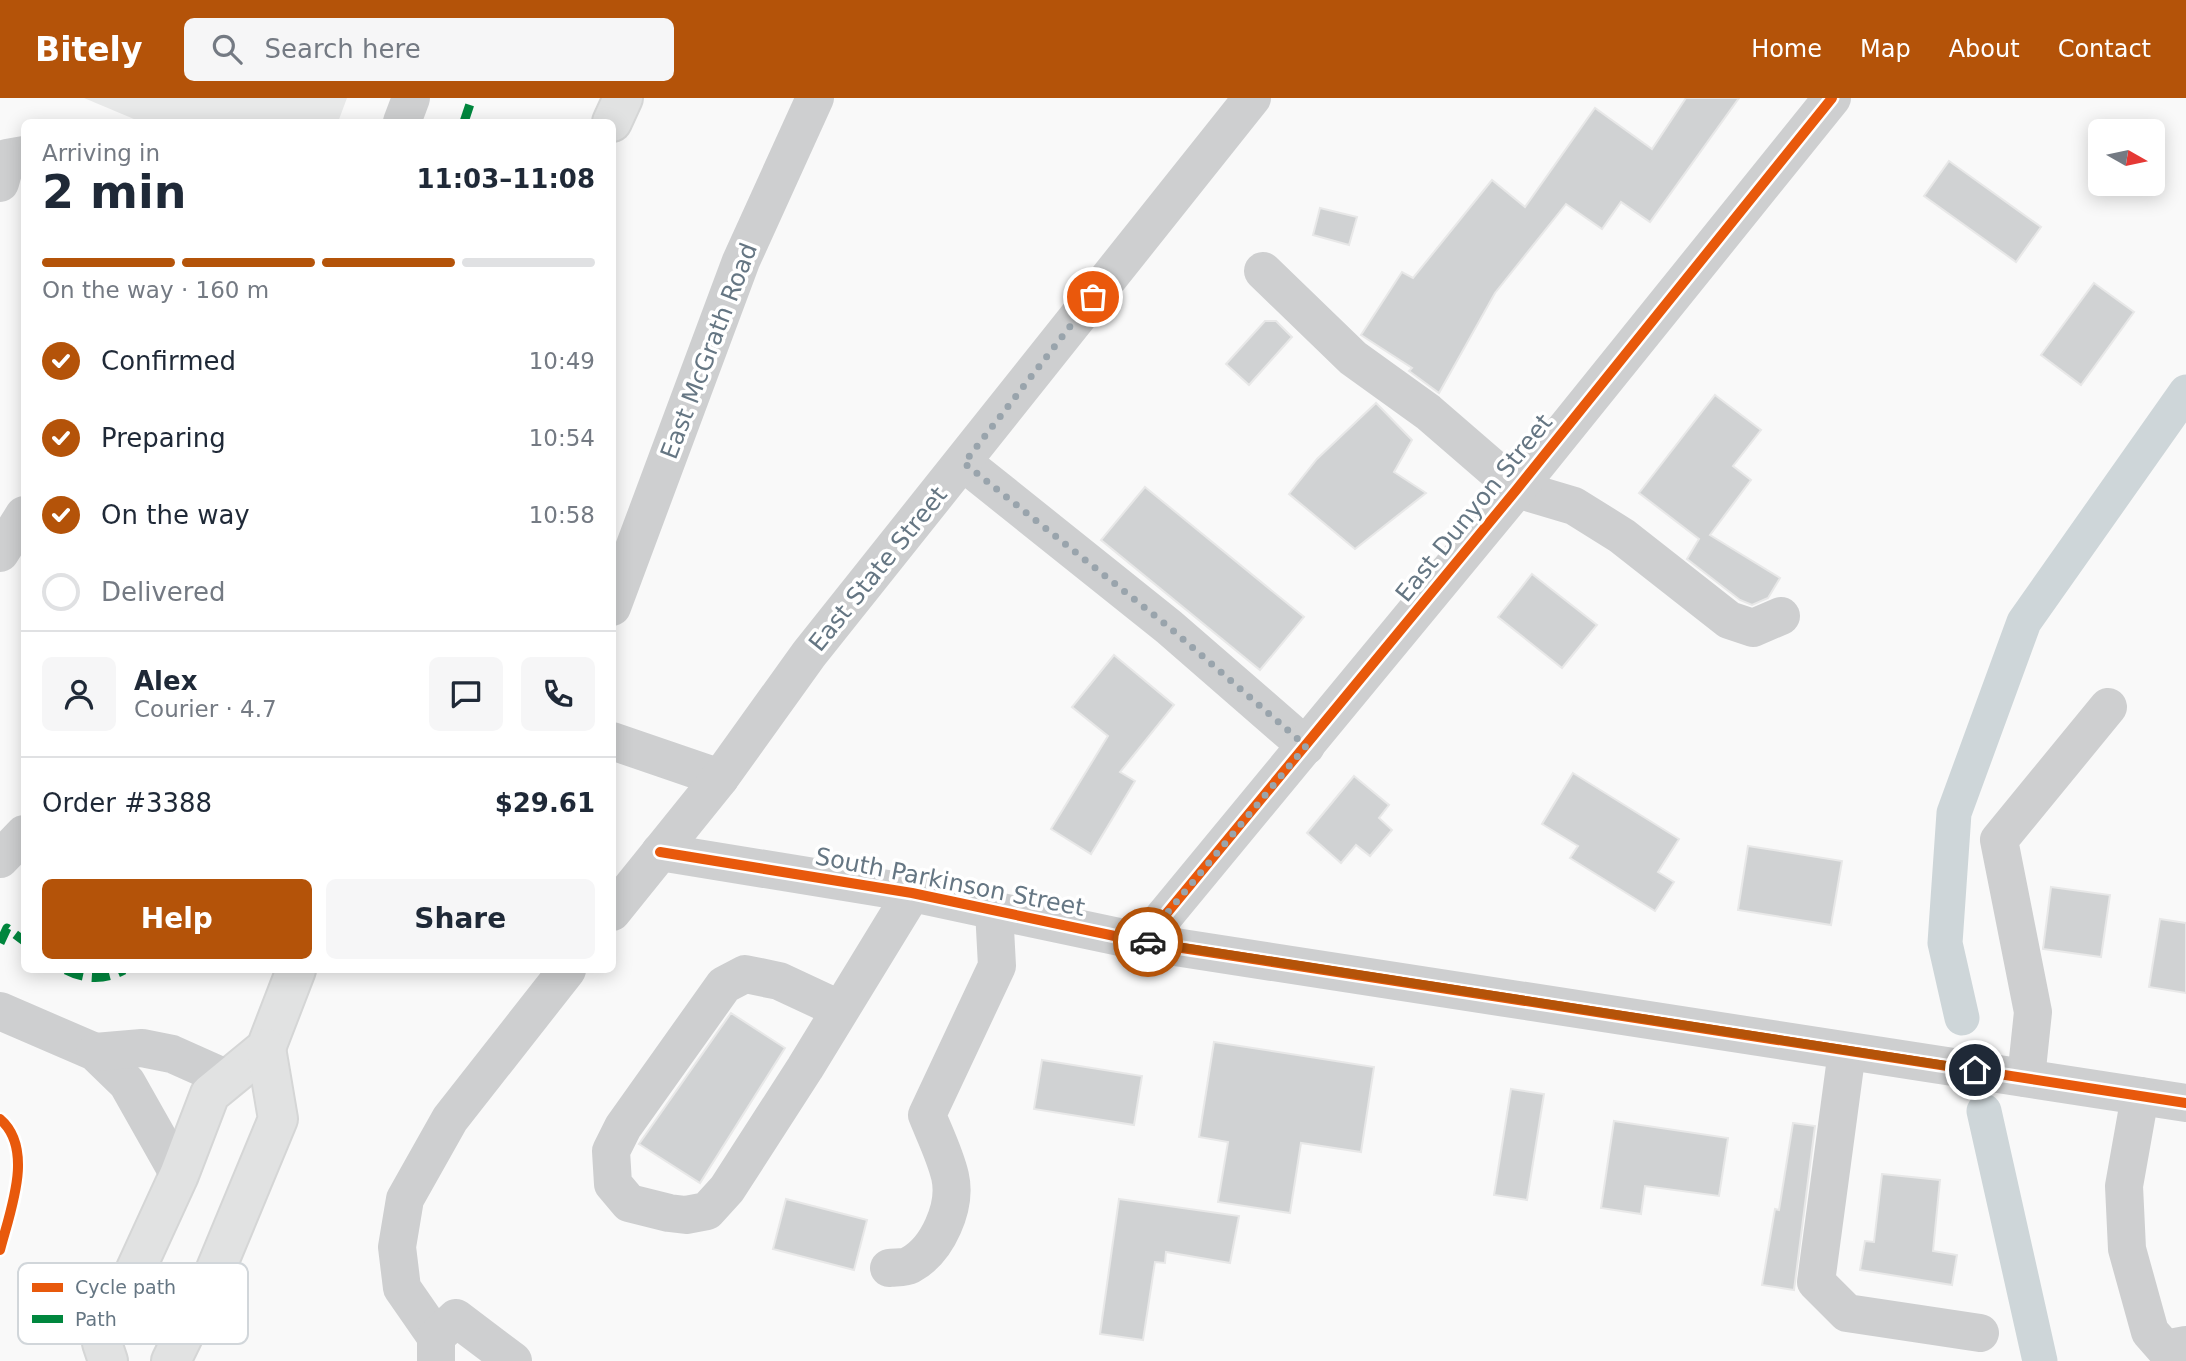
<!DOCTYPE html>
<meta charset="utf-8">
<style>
:root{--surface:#fff;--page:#f6f6f7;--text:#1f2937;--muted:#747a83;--line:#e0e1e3;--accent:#b45309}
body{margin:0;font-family:"DejaVu Sans",sans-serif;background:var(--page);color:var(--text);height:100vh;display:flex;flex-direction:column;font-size:26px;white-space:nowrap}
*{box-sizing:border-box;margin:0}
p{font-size:23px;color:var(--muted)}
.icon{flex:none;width:38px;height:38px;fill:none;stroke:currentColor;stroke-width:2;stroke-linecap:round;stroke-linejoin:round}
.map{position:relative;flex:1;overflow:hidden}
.panel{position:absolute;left:21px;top:21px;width:595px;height:854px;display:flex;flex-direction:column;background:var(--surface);border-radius:10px;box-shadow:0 4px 18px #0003}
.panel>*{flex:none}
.needle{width:46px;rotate:99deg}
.tools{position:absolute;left:2088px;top:21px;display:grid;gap:14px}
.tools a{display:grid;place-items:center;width:77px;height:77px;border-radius:10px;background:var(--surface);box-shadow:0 4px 18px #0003;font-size:35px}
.pin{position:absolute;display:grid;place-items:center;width:60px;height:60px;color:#fff;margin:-30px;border:4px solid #fff;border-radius:50%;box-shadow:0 2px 7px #0007}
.courier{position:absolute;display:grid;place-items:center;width:70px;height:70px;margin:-35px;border:5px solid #b45309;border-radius:50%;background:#fff;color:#222;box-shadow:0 2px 9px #0007}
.head em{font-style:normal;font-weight:600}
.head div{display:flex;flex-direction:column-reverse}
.head{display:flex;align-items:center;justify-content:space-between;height:119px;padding:0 21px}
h1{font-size:46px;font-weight:600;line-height:52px}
.bar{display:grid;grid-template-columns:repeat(4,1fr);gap:10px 7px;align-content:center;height:84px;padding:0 21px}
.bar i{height:9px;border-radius:5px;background:var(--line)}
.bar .active{background:var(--accent)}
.bar p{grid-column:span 4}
.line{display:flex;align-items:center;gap:18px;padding:0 21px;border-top:2px solid var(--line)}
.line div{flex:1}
.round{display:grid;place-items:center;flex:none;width:74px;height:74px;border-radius:10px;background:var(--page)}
ol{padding:0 21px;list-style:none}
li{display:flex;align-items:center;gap:21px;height:77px}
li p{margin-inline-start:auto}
li .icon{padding:7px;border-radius:50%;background:var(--accent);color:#fff;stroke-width:4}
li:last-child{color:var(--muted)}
li i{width:38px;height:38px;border:4px solid var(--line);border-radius:50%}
.button{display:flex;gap:14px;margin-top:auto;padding:14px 21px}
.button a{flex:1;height:80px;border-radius:10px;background:var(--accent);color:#fff;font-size:28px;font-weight:600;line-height:80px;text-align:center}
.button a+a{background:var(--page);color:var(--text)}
header{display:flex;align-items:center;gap:42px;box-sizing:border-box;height:98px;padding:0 35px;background:var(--accent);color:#fff}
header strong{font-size:33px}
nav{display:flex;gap:38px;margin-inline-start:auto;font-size:24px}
.search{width:490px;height:63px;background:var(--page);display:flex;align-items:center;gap:18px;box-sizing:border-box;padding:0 24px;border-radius:10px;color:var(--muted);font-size:26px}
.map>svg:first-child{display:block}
.built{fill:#e8e9e9}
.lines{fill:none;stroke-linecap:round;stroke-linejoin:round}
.canal{stroke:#ced6d9;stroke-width:35}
.building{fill:#d0d2d3;stroke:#e8e8e8;stroke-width:2}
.highway-casing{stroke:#d5d6d6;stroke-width:42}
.minor{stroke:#cecfd0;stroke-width:38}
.highway{stroke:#e1e2e2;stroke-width:38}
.quiet{stroke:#00873e;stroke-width:9;stroke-dasharray:18 9;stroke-linecap:butt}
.cycleway-casing{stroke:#fff;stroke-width:15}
.cycleway{stroke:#e8590c;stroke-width:10}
.done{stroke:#99a4ac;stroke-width:7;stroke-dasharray:0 12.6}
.route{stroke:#b45309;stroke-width:9}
.labels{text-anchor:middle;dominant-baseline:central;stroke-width:7;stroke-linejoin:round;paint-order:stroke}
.street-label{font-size:24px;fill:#657683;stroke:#fff}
.key{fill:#fff;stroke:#d1d6da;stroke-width:2}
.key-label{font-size:19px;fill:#657683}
</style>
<header>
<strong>Bitely</strong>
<div class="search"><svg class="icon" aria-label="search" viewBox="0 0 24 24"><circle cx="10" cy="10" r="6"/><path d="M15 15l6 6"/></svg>Search here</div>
<nav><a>Home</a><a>Map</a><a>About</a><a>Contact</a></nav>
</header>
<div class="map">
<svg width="2186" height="1263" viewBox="0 0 2186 1263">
<rect width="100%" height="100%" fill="#f9f9f9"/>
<!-- built -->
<path class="built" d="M84,0H347L338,24H141Z"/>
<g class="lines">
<!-- canal -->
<g class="canal">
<path d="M1962,920L1945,845L1954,715L2024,524L2186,294"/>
<path d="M1984,1013L2040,1263"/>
</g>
</g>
<!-- building -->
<g class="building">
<path d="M1686,0H1739L1650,124L1621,104L1602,131L1566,106L1495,195L1439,295L1409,273L1412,270L1361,237L1402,174L1413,180L1492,82L1525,109L1595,10L1652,51Z"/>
<path d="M1949,63L2041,129L2016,164L1924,98Z"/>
<path d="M1320,110L1357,119L1349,147L1313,137Z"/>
<path d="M2094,185L2134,214L2081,287L2041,257Z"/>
<path d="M1265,223H1276L1292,239L1249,287L1226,266Z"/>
<path d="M1715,297L1761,332L1733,368L1751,382L1710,437L1780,480L1768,500L1752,507L1740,502L1687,461L1699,441L1639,395Z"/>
<path d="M1376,305L1412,342L1394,374L1426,395L1355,451L1289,396L1317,361Z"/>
<path d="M1145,389L1304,519L1260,572L1101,442Z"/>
<path d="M1532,476L1597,527L1562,570L1498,519Z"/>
<path d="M1114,557L1174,607L1120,674L1135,683L1091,756L1051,731L1108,638L1072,609Z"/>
<path d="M1573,675L1679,741L1658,774L1674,784L1655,813L1570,760L1578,748L1542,726Z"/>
<path d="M1354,678L1389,707L1379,720L1392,732L1370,758L1356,747L1341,765L1307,735Z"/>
<path d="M1748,748L1842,763L1831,827L1738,812Z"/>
<path d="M2051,789L2110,797L2101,859L2043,851Z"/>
<path d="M2160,821L2186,825V895L2149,889Z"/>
<path d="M731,915L785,950L700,1085L639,1046Z"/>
<path d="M1214,944L1374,969L1361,1054L1301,1045L1290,1115L1218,1104L1228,1044L1199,1039Z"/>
<path d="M1042,962L1142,978L1134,1027L1034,1011Z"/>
<path d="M1511,991L1544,996L1527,1102L1494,1097Z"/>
<path d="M1614,1023L1728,1040L1719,1098L1645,1088L1641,1116L1601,1110Z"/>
<path d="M1793,1025L1815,1028L1794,1192L1762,1187L1775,1111L1779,1112Z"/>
<path d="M1882,1076L1940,1082L1933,1153L1957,1157L1952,1187L1860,1172L1865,1143L1874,1144Z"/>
<path d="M786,1101L867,1122L854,1172L773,1151Z"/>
<path d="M1119,1101L1239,1118L1230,1165L1166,1154L1165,1165L1155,1164L1143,1242L1100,1236Z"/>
</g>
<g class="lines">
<!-- highway casing -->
<g class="highway-casing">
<g id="highway">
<path d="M612,24L623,0"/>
<path d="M108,1263L102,1245L179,1077L210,996L266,950L296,872"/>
<path d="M171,1263L215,1173L278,1021L266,950"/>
</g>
</g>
<!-- minor -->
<g class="minor">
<path d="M402,24L411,0"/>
<path d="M0,85L7,60L24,57"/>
<path d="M1263,173L1353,260L1428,314L1517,391L1574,408L1622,438L1729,522L1753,530L1781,518"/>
<path d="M964,365L1169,529L1306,648"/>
<path d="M0,455L24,417"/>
<path d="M612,509L741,163L815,0"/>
<path d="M612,643L720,680"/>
<path d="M660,754L912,795L1143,844L2186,1005"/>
<path d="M0,761L24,736"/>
<path d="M612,814L720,680L809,556L1252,0"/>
<path d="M1143,844L1517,391L1832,0"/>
<path d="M839,911L779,883L745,876L724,887L623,1029L611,1053L613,1086L629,1105L669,1115L686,1117L707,1113L727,1091L805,970L912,795"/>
<path d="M0,913L95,954L127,985L179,1077"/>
<path d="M1847,953L1816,1184L1847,1215L1980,1235"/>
<path d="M95,954L142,950L172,956L228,981"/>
<path d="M2026,980L2033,914L1999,742L2108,609"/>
<path d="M2140,998L2124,1088L2127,1151L2150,1234L2165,1251L2186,1247"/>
<path d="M889,1170C895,1169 904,1170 910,1167C938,1152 957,1108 950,1078C945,1057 935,1037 927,1017L997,868L994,812"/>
<path d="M436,1239L402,1190L397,1149L405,1101L450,1021L567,872"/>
<path d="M436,1263V1239L456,1220L513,1263"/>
</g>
<!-- highway -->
<use href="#highway" class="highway"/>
<!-- quiet -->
<g class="quiet">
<path d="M464,24L472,0"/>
<path d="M0,845L7,830L24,843"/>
<path d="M66,872C85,882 106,882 124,872"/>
</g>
<!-- cycleway casing -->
<g class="cycleway-casing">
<g id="cycleway">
<path d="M660,754L912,795L1143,844L2186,1005"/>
<path d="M1143,844L1517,391L1832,0"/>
<path d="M0,1021C35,1051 10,1113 0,1152"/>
</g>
</g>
<!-- cycleway -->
<use href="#cycleway" class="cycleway"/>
</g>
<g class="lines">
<!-- done -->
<path class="done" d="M1093,199L964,365L1169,529L1306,648L1143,844H1148"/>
<!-- route -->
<path class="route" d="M1148,844L1975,972"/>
</g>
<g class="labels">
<!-- street labels -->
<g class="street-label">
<text transform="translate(709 253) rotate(-69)">East McGrath Road</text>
<text transform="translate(1474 410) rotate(-51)">East Dunyon Street</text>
<text transform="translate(878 471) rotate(-51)">East State Street</text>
<text transform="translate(950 784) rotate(11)">South Parkinson Street</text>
</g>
</g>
<!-- legend -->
<rect x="18" y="1165" width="230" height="81" rx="10" class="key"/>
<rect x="32" y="1185" width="31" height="9" fill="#e8590c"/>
<rect x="32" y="1217" width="31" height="8" fill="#00873e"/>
<g class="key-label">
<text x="75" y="1196">Cycle path</text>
<text x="75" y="1228">Path</text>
</g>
</svg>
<div class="tools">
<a><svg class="needle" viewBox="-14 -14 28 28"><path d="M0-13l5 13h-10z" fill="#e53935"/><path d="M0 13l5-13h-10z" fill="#747a83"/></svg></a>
</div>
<div class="pin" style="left:1093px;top:199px;background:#ea580c"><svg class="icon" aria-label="bag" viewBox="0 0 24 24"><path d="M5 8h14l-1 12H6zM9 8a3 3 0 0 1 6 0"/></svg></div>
<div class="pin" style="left:1975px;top:972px;background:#1f2937"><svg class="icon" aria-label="home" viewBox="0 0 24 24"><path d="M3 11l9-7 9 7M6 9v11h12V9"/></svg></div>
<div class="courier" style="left:1148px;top:844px"><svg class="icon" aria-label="car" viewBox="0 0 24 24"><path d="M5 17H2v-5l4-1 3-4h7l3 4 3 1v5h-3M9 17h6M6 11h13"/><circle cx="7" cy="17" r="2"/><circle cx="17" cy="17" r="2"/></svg></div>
<section class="panel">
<div class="head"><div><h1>2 min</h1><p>Arriving in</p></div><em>11:03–11:08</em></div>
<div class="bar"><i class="active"></i><i class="active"></i><i class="active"></i><i></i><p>On the way · 160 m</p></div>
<ol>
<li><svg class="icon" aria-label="check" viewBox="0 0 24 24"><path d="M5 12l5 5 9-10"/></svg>Confirmed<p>10:49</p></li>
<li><svg class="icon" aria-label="check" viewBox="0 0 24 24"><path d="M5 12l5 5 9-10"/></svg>Preparing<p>10:54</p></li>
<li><svg class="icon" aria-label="check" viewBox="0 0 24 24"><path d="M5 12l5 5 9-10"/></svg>On the way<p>10:58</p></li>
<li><i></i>Delivered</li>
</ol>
<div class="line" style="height:126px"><a class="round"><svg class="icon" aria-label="person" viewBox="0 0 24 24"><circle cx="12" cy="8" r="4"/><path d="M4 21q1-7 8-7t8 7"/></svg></a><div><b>Alex</b><p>Courier · 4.7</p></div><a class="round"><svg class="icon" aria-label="chat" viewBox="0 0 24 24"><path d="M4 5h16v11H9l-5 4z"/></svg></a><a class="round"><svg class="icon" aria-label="phone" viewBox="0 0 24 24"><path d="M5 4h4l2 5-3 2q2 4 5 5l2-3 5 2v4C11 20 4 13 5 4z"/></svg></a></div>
<div class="line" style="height:91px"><div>Order #3388</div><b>$29.61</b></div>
<div class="button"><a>Help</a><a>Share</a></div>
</section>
</div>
